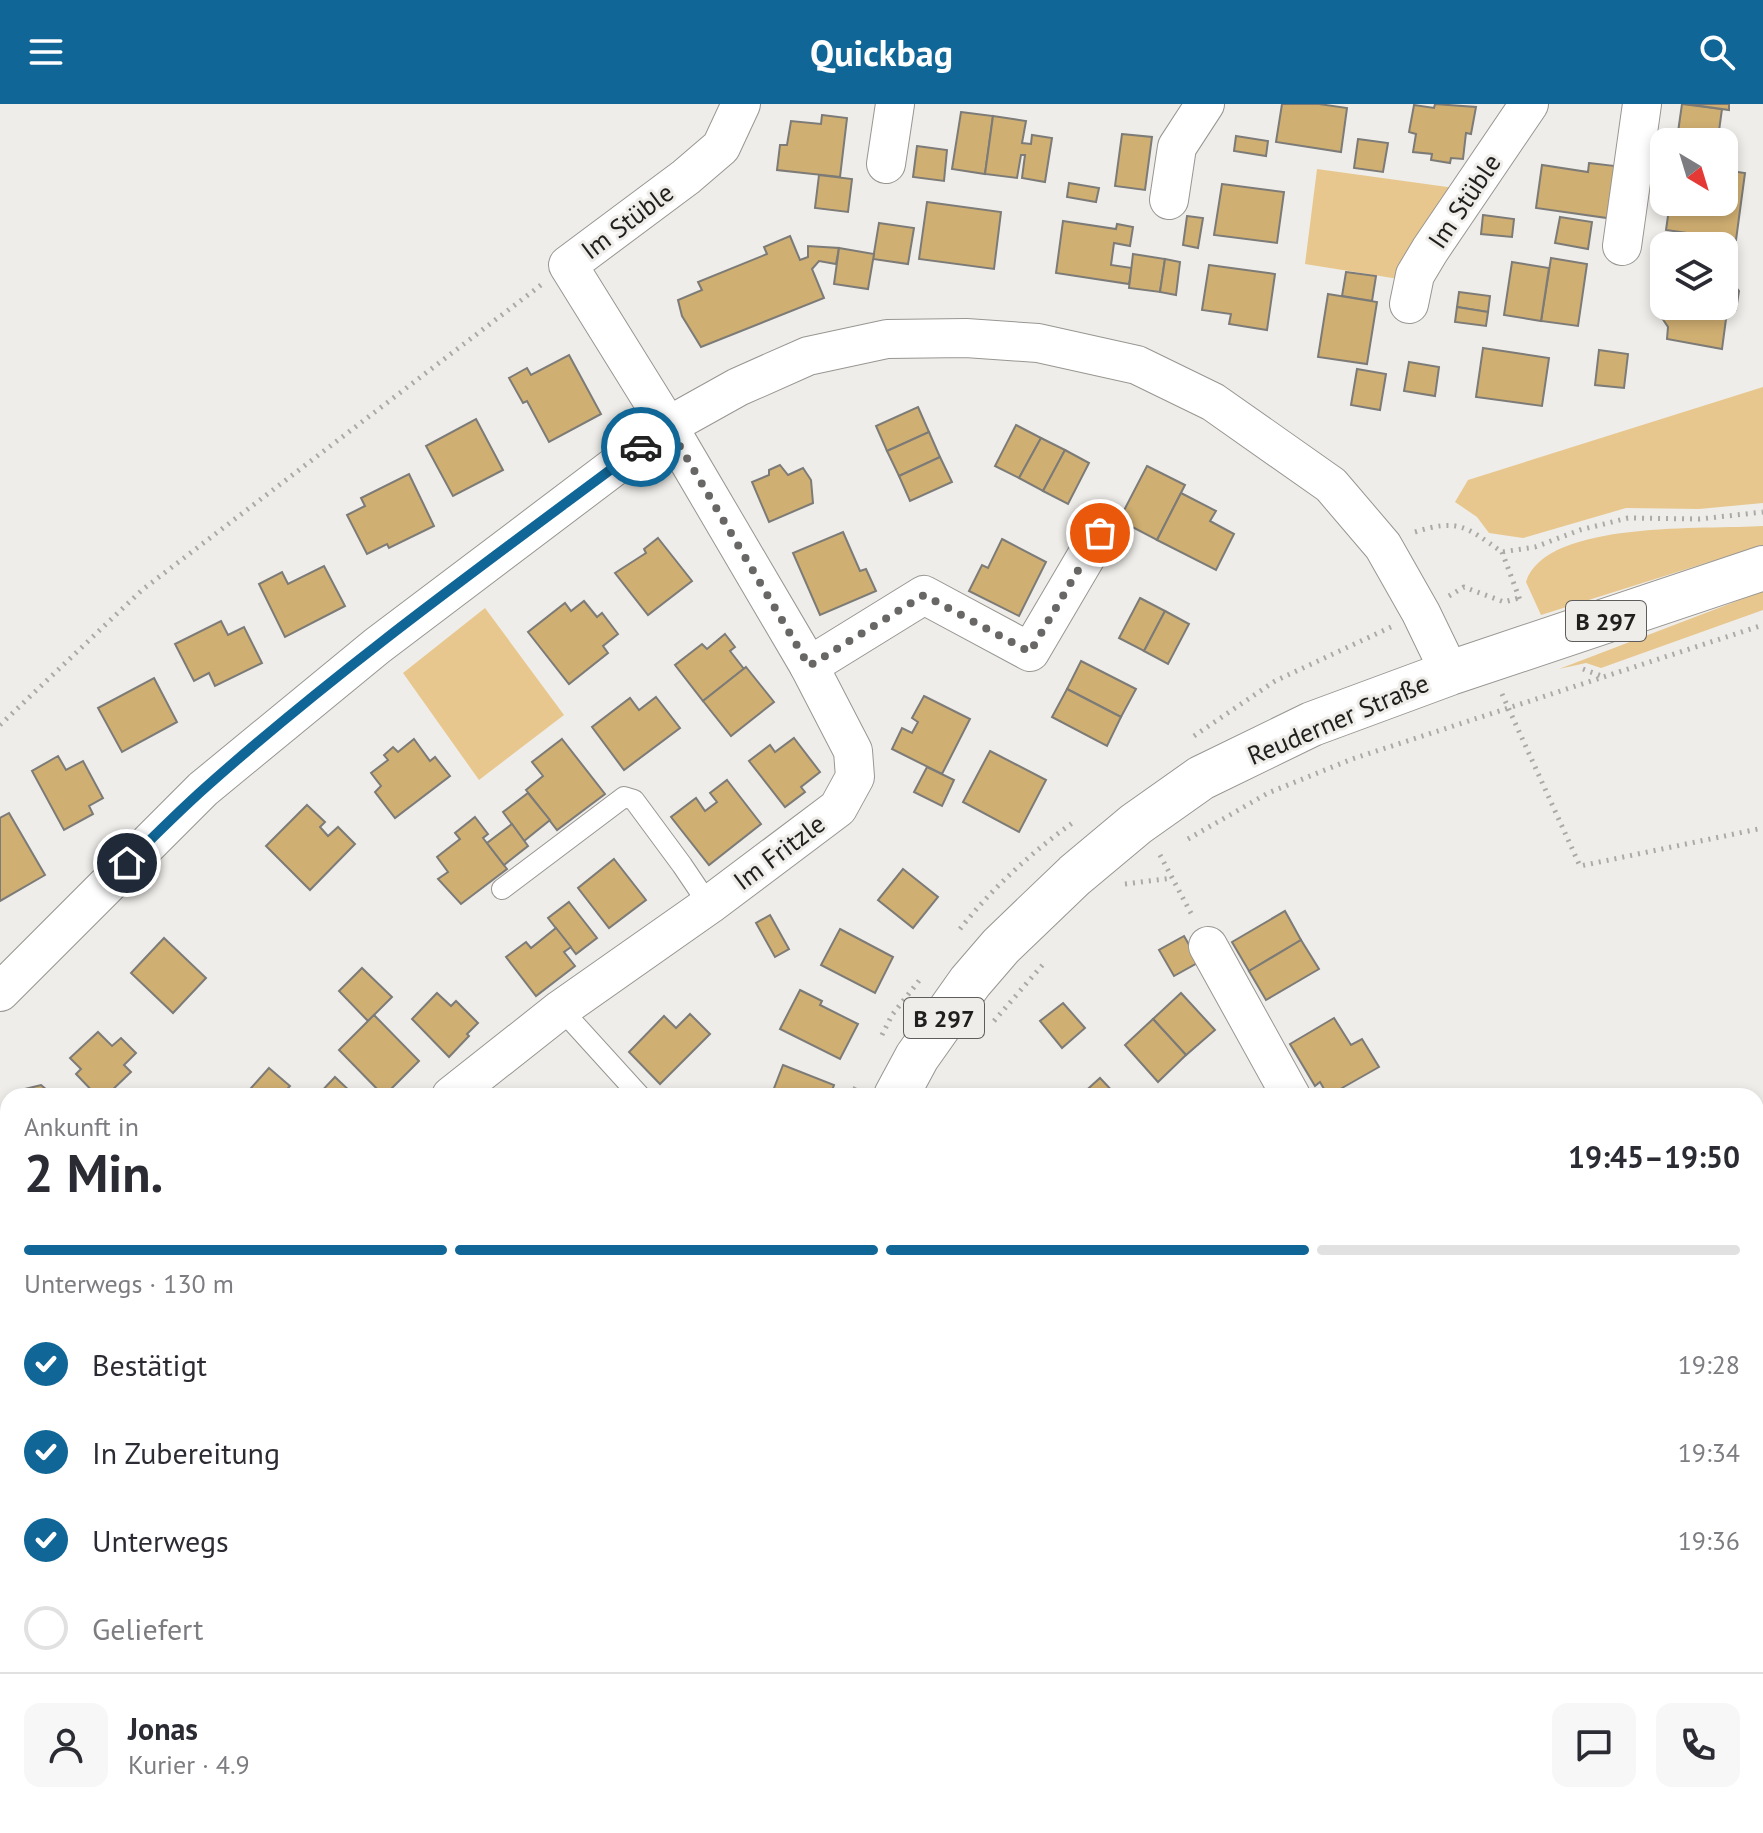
<!DOCTYPE html>
<html lang="de">
<meta charset="utf-8">
<style>
:root{--surface:#fff;--page:#f7f7f7;--text:#2b2b33;--muted:#7c7c81;--line:#e1e1e2;--accent:#106797}
body{margin:0;font-family:"PT Sans",sans-serif;background:var(--page);color:var(--text);height:100vh;display:flex;flex-direction:column;font-size:30px;white-space:nowrap}
*{box-sizing:border-box;margin:0}
p{font-size:26px;color:var(--muted)}
.icon{flex:none;width:44px;height:44px;fill:none;stroke:currentColor;stroke-width:2;stroke-linecap:round;stroke-linejoin:round}
.map{position:relative;flex:1;overflow:hidden}
.side{position:absolute;left:0px;top:984px;width:1764px;height:746px;display:flex;flex-direction:column;background:var(--surface);border-radius:24px 24px 0 0;box-shadow:0 4px 12px #0003}
.side>*{flex:none}
.needle{width:52px;rotate:142deg}
.buttons{position:absolute;left:1650px;top:24px;display:grid;gap:16px}
.buttons a{display:grid;place-items:center;width:88px;height:88px;border-radius:16px;background:var(--surface);box-shadow:0 4px 12px #0003;font-size:40px}
.pin{position:absolute;display:grid;place-items:center;width:68px;height:68px;color:#fff;margin:-34px;border:4px solid #fff;border-radius:50%;box-shadow:0 2px 8px #0007}
.courier{position:absolute;display:grid;place-items:center;width:80px;height:80px;margin:-40px;border:6px solid #106797;border-radius:50%;background:#fff;color:#222;box-shadow:0 2px 10px #0007}
.summary em{font-style:normal;font-weight:600}
.summary div{display:flex;flex-direction:column-reverse}
.summary{display:flex;align-items:center;justify-content:space-between;height:136px;padding:0 24px}
h1{font-size:52px;font-weight:600;line-height:60px}
.bar{display:grid;grid-template-columns:repeat(4,1fr);gap:12px 8px;align-content:center;height:96px;padding:0 24px}
.bar i{height:10px;border-radius:6px;background:var(--line)}
.bar .active{background:var(--accent)}
.bar p{grid-column:span 4}
.line{display:flex;align-items:center;gap:20px;padding:0 24px;border-top:2px solid var(--line)}
.line div{flex:1}
.round{display:grid;place-items:center;flex:none;width:84px;height:84px;border-radius:16px;background:var(--page)}
ol{padding:0 24px;list-style:none}
li{display:flex;align-items:center;gap:24px;height:88px}
li p{margin-inline-start:auto}
li .icon{padding:8px;border-radius:50%;background:var(--accent);color:#fff;stroke-width:4}
li:last-child{color:var(--muted)}
li i{width:44px;height:44px;border:4px solid var(--line);border-radius:50%}
header{display:flex;justify-content:space-between;align-items:center;height:104px;padding:0 24px;background:var(--accent);color:#fff;font-size:36px;font-weight:600}
.map>svg:first-child{display:block}
.green{fill:#e7c78e}
.building{fill:#d0af72;stroke:#7c7b77;stroke-width:2}
.lines{fill:none;stroke-linecap:round;stroke-linejoin:round}
.service-casing{stroke:#989692;stroke-width:22}
.minor-casing{stroke:#989692;stroke-width:40}
.primary-casing{stroke:#989692;stroke-width:46}
.path{stroke:#acaaa7;stroke-width:5;stroke-dasharray:2 6;stroke-linecap:butt}
.service{stroke:#fff;stroke-width:20}
.minor{stroke:#fff;stroke-width:38}
.primary{stroke:#fff;stroke-width:44}
.done{stroke:#686765;stroke-width:8;stroke-dasharray:0 14.4}
.route{stroke:#106797;stroke-width:10}
.labels{text-anchor:middle;dominant-baseline:central;stroke-width:6;stroke-linejoin:round;paint-order:stroke}
.shield{fill:#efede9;stroke:#5e5d5b;stroke-width:2}
.shield-label{font-size:24px;font-weight:bold;fill:#201f1e}
.street-label{font-size:26px;fill:#201f1e;stroke:#efede9}
</style>
<header><svg class="icon" aria-label="menu" viewBox="0 0 24 24"><path d="M4 6h16M4 12h16M4 18h16"/></svg>Quickbag<svg class="icon" aria-label="search" viewBox="0 0 24 24"><circle cx="10" cy="10" r="6"/><path d="M15 15l6 6"/></svg></header>
<div class="map">
<svg width="1763" height="1729" viewBox="0 0 1763 1729">
<rect width="100%" height="100%" fill="#efede9"/>
<!-- green -->
<g class="green">
<path d="M1317,65L1462,85L1405,176L1305,160Z"/>
<path d="M1763,283V399L1699,405L1626,404L1523,434L1489,429L1477,413L1455,398L1468,376Z"/>
<path d="M1763,422V441L1541,511L1526,478C1546,415 1708,426 1763,422Z"/>
<path d="M1763,487V506L1601,564L1586,559L1559,565Z"/>
<path d="M485,504L564,611L479,676L403,569Z"/>
</g>
<!-- building -->
<g class="building">
<path d="M1282,0H1319L1347,4L1341,48L1276,38Z"/>
<path d="M1435,0L1476,3L1471,30L1466,29L1463,55L1451,54L1450,59L1431,56L1432,50L1413,48L1416,30L1409,28L1414,1L1434,4Z"/>
<path d="M1682,0L1722,5L1718,34L1678,28Z"/>
<path d="M1687,0H1729V6Z"/>
<path d="M961,8L993,12L985,70L952,65Z"/>
<path d="M822,11L847,14L840,73L777,66L780,41H787L791,17L821,20Z"/>
<path d="M993,12L1026,17L1022,39L1031,40L1032,31L1052,34L1045,78L1022,74L1025,51H1021L1017,74L985,70Z"/>
<path d="M1122,30L1152,33L1145,86L1115,82Z"/>
<path d="M1236,32L1268,37L1266,52L1234,47Z"/>
<path d="M1358,35L1388,39L1383,68L1354,64Z"/>
<path d="M917,42L947,46L944,77L913,73Z"/>
<path d="M1589,59L1615,62L1607,114L1536,104L1542,61L1588,68Z"/>
<path d="M1724,66L1745,69L1736,136L1666,126L1670,98H1724Z"/>
<path d="M819,71L852,75L848,108L815,104Z"/>
<path d="M1069,79L1099,84L1096,98L1067,93Z"/>
<path d="M1222,80L1284,88L1277,139L1214,131Z"/>
<path d="M927,98L1001,108L994,165L919,155Z"/>
<path d="M1483,111L1514,115L1512,133L1481,130Z"/>
<path d="M1187,112L1203,114L1198,144L1183,141Z"/>
<path d="M1560,113L1592,118L1588,145L1555,139Z"/>
<path d="M1063,117L1116,125L1117,120L1133,123L1130,142L1114,139L1111,161L1132,164L1129,180L1056,169Z"/>
<path d="M879,119L914,124L908,160L873,155Z"/>
<path d="M790,132L800,156L808,153V142L839,144L836,160L819,157L812,165L824,194L701,243L682,212L678,196L702,186L698,178L767,150L764,143Z"/>
<path d="M1664,134L1694,139V142H1664V165L1660,164Z"/>
<path d="M839,144L874,150L868,185L834,180Z"/>
<path d="M1133,150L1165,155L1160,188L1129,184Z"/>
<path d="M1551,154L1587,160L1578,222L1541,217Z"/>
<path d="M1165,155L1180,158L1176,191L1160,188Z"/>
<path d="M1512,158L1549,164L1541,217L1504,211Z"/>
<path d="M1209,161L1275,170L1267,226L1229,220L1231,210L1202,206Z"/>
<path d="M1346,168L1376,172L1372,197L1342,192Z"/>
<path d="M1724,180L1735,182L1739,187L1736,206L1726,215L1722,245L1667,235L1668,223L1662,214L1674,206L1675,202H1724Z"/>
<path d="M1459,188L1490,192L1488,208L1457,203Z"/>
<path d="M1328,190L1377,198L1367,260L1318,253Z"/>
<path d="M1457,203L1488,208L1486,222L1455,218Z"/>
<path d="M1483,244L1549,254L1542,302L1476,293Z"/>
<path d="M1599,246L1628,250L1624,284L1595,281Z"/>
<path d="M569,251L601,310L549,338L527,297L523,299L509,274L527,264L531,271Z"/>
<path d="M1409,258L1439,263L1435,292L1404,287Z"/>
<path d="M1357,265L1386,270L1380,306L1351,301Z"/>
<path d="M918,303L929,328L887,347L876,322Z"/>
<path d="M476,315L503,366L453,392L426,342Z"/>
<path d="M1016,321L1041,334L1019,374L995,362Z"/>
<path d="M929,328L940,353L899,372L887,347Z"/>
<path d="M1041,334L1065,346L1043,387L1019,374Z"/>
<path d="M1065,346L1089,359L1068,400L1043,387Z"/>
<path d="M940,353L952,378L910,397L899,372Z"/>
<path d="M780,361L788,371L803,364L811,376L813,399L769,418L752,378L769,371V366Z"/>
<path d="M1147,362L1185,381L1157,436L1119,416Z"/>
<path d="M409,370L434,422L389,444L387,440L367,450L347,411L365,402L361,394Z"/>
<path d="M1181,389L1216,407L1210,417L1234,430L1216,466L1157,436Z"/>
<path d="M843,428L860,467L866,465L876,487L820,511L793,449Z"/>
<path d="M658,434L692,477L648,511L615,469L646,449L644,445Z"/>
<path d="M1002,435L1046,458L1019,512L969,487L982,461L988,464Z"/>
<path d="M324,462L345,502L285,533L259,480L282,468L288,480Z"/>
<path d="M1140,494L1165,507L1144,547L1119,534Z"/>
<path d="M584,497L597,513L602,509L618,530L603,542L608,549L569,580L528,528L565,499L571,507Z"/>
<path d="M1165,507L1189,520L1168,560L1144,547Z"/>
<path d="M221,517L228,531L244,523L262,559L215,582L209,569L194,577L175,540Z"/>
<path d="M725,530L735,543L730,547L744,565L703,597L675,561L702,540L707,545Z"/>
<path d="M1081,557L1136,585L1121,613L1067,585Z"/>
<path d="M746,563L774,598L731,632L703,597Z"/>
<path d="M154,574L177,618L122,648L98,604Z"/>
<path d="M1067,585L1121,613L1107,642L1052,613Z"/>
<path d="M924,592L970,615L942,670L892,645L902,624L912,629L918,618L912,614Z"/>
<path d="M656,593L680,624L624,666L592,623L630,594L639,606Z"/>
<path d="M794,634L820,668L801,683L805,688L785,703L749,657L770,641L775,648Z"/>
<path d="M414,635L430,657L435,653L450,672L395,714L375,688L381,682L371,669L388,656L384,651L393,643L398,648Z"/>
<path d="M562,635L605,690L557,726L526,686L543,672L532,658Z"/>
<path d="M990,647L1046,676L1019,728L963,698Z"/>
<path d="M58,652L66,666L83,657L103,694L89,702L93,710L64,726L32,667Z"/>
<path d="M927,663L954,676L942,702L914,688Z"/>
<path d="M727,676L761,720L709,761L671,713L696,694L705,707L717,698L710,689Z"/>
<path d="M528,689L550,716L524,737L503,708Z"/>
<path d="M307,701L325,718L320,723L328,732L338,723L355,740L310,786L266,742Z"/>
<path d="M9,709L45,771L0,797V714Z"/>
<path d="M475,713L488,730L483,734L507,765L461,800L438,775L448,768L437,753L460,735L455,729Z"/>
<path d="M512,720L528,742L504,761L487,739Z"/>
<path d="M614,755L646,796L609,824L578,784Z"/>
<path d="M903,765L938,793L913,824L878,796Z"/>
<path d="M569,798L597,834L576,850L548,814Z"/>
<path d="M1285,807L1301,836L1249,867L1232,838Z"/>
<path d="M770,811L789,845L775,853L756,819Z"/>
<path d="M556,824L571,843L564,848L575,862L536,892L506,853L526,838L531,844Z"/>
<path d="M840,825L893,853L875,889L821,861Z"/>
<path d="M1184,832L1199,858L1174,872L1159,846Z"/>
<path d="M164,834L206,874L173,909L131,869Z"/>
<path d="M1301,836L1319,865L1266,896L1249,867Z"/>
<path d="M362,864L392,893L368,917L339,887Z"/>
<path d="M800,886L822,897L820,901L858,920L840,955L780,925Z"/>
<path d="M437,889L451,902L456,897L478,919L467,930L469,932L449,953L412,915Z"/>
<path d="M1181,889L1215,926L1186,951L1153,915Z"/>
<path d="M1063,899L1085,924L1062,944L1040,917Z"/>
<path d="M690,910L710,930L660,980L629,948L664,912L676,924Z"/>
<path d="M374,911L419,957L384,992L339,946Z"/>
<path d="M1334,914L1351,941L1362,935L1379,963L1328,992L1320,978L1315,982L1290,940Z"/>
<path d="M1153,915L1186,951L1158,978L1125,941Z"/>
<path d="M98,928L112,942L121,934L136,949L124,961L131,968L106,992H97L76,970L81,965L70,954Z"/>
<path d="M783,961L834,981L830,992H786L773,987Z"/>
<path d="M269,964L290,982L281,992H244Z"/>
<path d="M335,973L355,992H317Z"/>
<path d="M1100,974L1117,992H1080Z"/>
<path d="M41,981L54,992H18L25,985Z"/>
<path d="M8,1241V1281L4,1278L7,1275L0,1268V1249Z"/>
<path d="M8,1490V1551L0,1541V1496Z"/>
<path d="M1756,1537L1763,1544V1572L1756,1579Z"/>
<path d="M30,1722H43L49,1729H22Z"/>
<path d="M43,1722H79L85,1729H49Z"/>
<path d="M79,1722H103L95,1729H85Z"/>
<path d="M188,1722H243L234,1729H193Z"/>
<path d="M322,1722H374L378,1726L375,1729H330Z"/>
<path d="M580,1722H622L618,1729H591Z"/>
<path d="M1058,1722H1117L1113,1729H1054Z"/>
<path d="M1549,1722H1587L1589,1724L1584,1729H1555Z"/>
</g>
<g class="lines">
<!-- service casing -->
<g class="service-casing">
<g id="service">
<path d="M502,785L624,693L634,696L682,761L709,801"/>
<path d="M561,905L640,992"/>
<path d="M300,1722L305,1729"/>
</g>
</g>
<!-- minor casing -->
<g class="minor-casing">
<g id="minor">
<path d="M886,60L895,0"/>
<path d="M1169,96L1177,43L1205,0"/>
<path d="M1622,142L1642,0"/>
<path d="M1409,200L1415,171L1430,146L1529,0"/>
<path d="M809,562L924,491L1030,548L1100,429"/>
<path d="M1208,842L1291,992"/>
<path d="M0,888L203,685L377,542L668,322L738,283L808,252L887,235L966,234L1038,239L1137,261L1213,298L1331,381L1383,442L1421,509L1450,569"/>
<path d="M451,992L561,905L709,801L838,704L855,673L853,647L809,562L668,322L568,161L686,73L721,43L741,0"/>
<path d="M0,1329L8,1338"/>
<path d="M0,1624L8,1617"/>
<path d="M1756,1634L1763,1628"/>
<path d="M1749,1722L1755,1729"/>
<path d="M930,1729L935,1722"/>
<path d="M1173,1729L1178,1722"/>
<path d="M1406,1729L1411,1722"/>
<path d="M1660,1729L1667,1722"/>
</g>
</g>
<!-- primary casing -->
<g class="primary-casing">
<g id="primary">
<path d="M896,992L917,953L970,878L1001,842L1075,771L1136,720L1201,674L1312,620L1450,569L1763,464"/>
<path d="M462,1729L466,1722"/>
</g>
</g>
<!-- path -->
<g class="path">
<path d="M1415,428C1459,414 1466,423 1502,448L1535,443L1580,426L1628,414L1700,415L1763,408"/>
<path d="M1502,448L1520,496"/>
<path d="M1449,492L1464,483L1504,498L1519,494"/>
<path d="M1583,565L1604,573"/>
<path d="M1502,590L1580,762L1763,724"/>
<path d="M0,621L142,486L541,181"/>
<path d="M1194,632L1275,577L1391,523"/>
<path d="M1188,735L1268,689L1352,655L1763,521"/>
<path d="M1160,751L1193,813"/>
<path d="M1125,780L1172,774"/>
<path d="M960,825C993,783 1032,748 1075,717"/>
<path d="M994,917L1045,858"/>
<path d="M882,931L892,911L922,873"/>
<path d="M851,992L858,979"/>
<path d="M809,1722L814,1729"/>
</g>
<!-- service -->
<use href="#service" class="service"/>
<!-- minor -->
<use href="#minor" class="minor"/>
<!-- primary -->
<use href="#primary" class="primary"/>
</g>
<g class="lines">
<!-- done -->
<path class="done" d="M641,343L668,322L809,562L924,491L1030,548L1100,429"/>
<!-- route -->
<path class="route" d="M127,759C153,733 179,707 206,683C343,561 494,453 641,343"/>
</g>
<g class="labels">
<!-- shield labels -->
<g class="shield">
<rect x="1566" y="497" width="80" height="40" rx="6"/>
<rect x="904" y="894" width="80" height="40" rx="6"/>
</g>
<g class="shield-label">
<text x="1606" y="517">B 297</text>
<text x="944" y="914">B 297</text>
</g>
<!-- street labels -->
<g class="street-label">
<text transform="translate(1464 97) rotate(-56)">Im Stüble</text>
<text transform="translate(627 117) rotate(-37)">Im Stüble</text>
<text transform="translate(1338 615) rotate(-23)">Reuderner Straße</text>
<text transform="translate(779 748) rotate(-37)">Im Fritzle</text>
</g>
</g>
</svg>
<div class="buttons">
<a><svg class="needle" viewBox="-14 -14 28 28"><path d="M0-13l5 13h-10z" fill="#e53935"/><path d="M0 13l5-13h-10z" fill="#7c7c81"/></svg></a>
<a><svg class="icon" aria-label="layers" viewBox="0 0 24 24"><path d="M12 4l9 5-9 5-9-5zM3 14l9 5 9-5"/></svg></a>
</div>
<div class="pin" style="left:1100px;top:429px;background:#ea580c"><svg class="icon" aria-label="bag" viewBox="0 0 24 24"><path d="M5 8h14l-1 12H6zM9 8a3 3 0 0 1 6 0"/></svg></div>
<div class="pin" style="left:127px;top:759px;background:#1f2937"><svg class="icon" aria-label="home" viewBox="0 0 24 24"><path d="M3 11l9-7 9 7M6 9v11h12V9"/></svg></div>
<div class="courier" style="left:641px;top:343px"><svg class="icon" aria-label="car" viewBox="0 0 24 24"><path d="M5 17H2v-5l4-1 3-4h7l3 4 3 1v5h-3M9 17h6M6 11h13"/><circle cx="7" cy="17" r="2"/><circle cx="17" cy="17" r="2"/></svg></div>
<section class="side">
<div class="summary"><div><h1>2 Min.</h1><p>Ankunft in</p></div><em>19:45–19:50</em></div>
<div class="bar"><i class="active"></i><i class="active"></i><i class="active"></i><i></i><p>Unterwegs · 130 m</p></div>
<ol>
<li><svg class="icon" aria-label="check" viewBox="0 0 24 24"><path d="M5 12l5 5 9-10"/></svg>Bestätigt<p>19:28</p></li>
<li><svg class="icon" aria-label="check" viewBox="0 0 24 24"><path d="M5 12l5 5 9-10"/></svg>In Zubereitung<p>19:34</p></li>
<li><svg class="icon" aria-label="check" viewBox="0 0 24 24"><path d="M5 12l5 5 9-10"/></svg>Unterwegs<p>19:36</p></li>
<li><i></i>Geliefert</li>
</ol>
<div class="line" style="height:144px"><a class="round"><svg class="icon" aria-label="person" viewBox="0 0 24 24"><circle cx="12" cy="8" r="4"/><path d="M4 21q1-7 8-7t8 7"/></svg></a><div><b>Jonas</b><p>Kurier · 4.9</p></div><a class="round"><svg class="icon" aria-label="chat" viewBox="0 0 24 24"><path d="M4 5h16v11H9l-5 4z"/></svg></a><a class="round"><svg class="icon" aria-label="phone" viewBox="0 0 24 24"><path d="M5 4h4l2 5-3 2q2 4 5 5l2-3 5 2v4C11 20 4 13 5 4z"/></svg></a></div>
</section>
</div>
